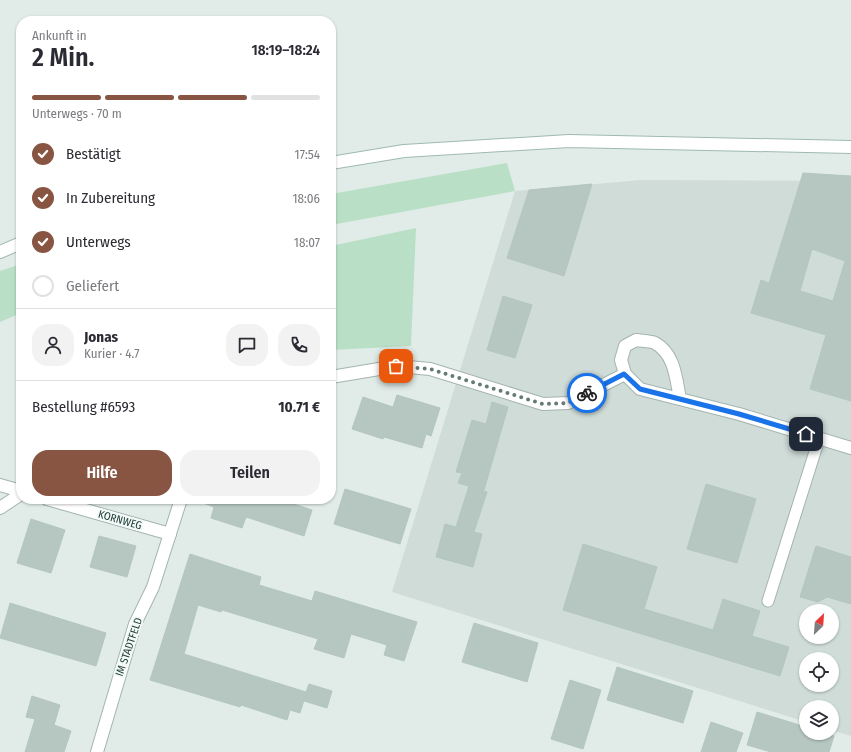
<!DOCTYPE html>
<html lang="de">
<meta charset="utf-8">
<style>
:root{--surface:#fff;--page:#f2f2f3;--text:#2b2b33;--muted:#7c7c81;--line:#e1e1e2;--accent:#875542}
body{margin:0;font-family:"Fira Sans Condensed",sans-serif;background:var(--page);color:var(--text);height:100vh;display:flex;flex-direction:column;font-size:15px;white-space:nowrap}
*{box-sizing:border-box;margin:0}
p{font-size:13px;color:var(--muted)}
.icon{flex:none;width:22px;height:22px;fill:none;stroke:currentColor;stroke-width:2;stroke-linecap:round;stroke-linejoin:round}
.map{position:relative;flex:1;overflow:hidden}
.panel{position:absolute;left:16px;top:16px;width:320px;height:488px;display:flex;flex-direction:column;background:var(--surface);border-radius:16px;box-shadow:0 1px 3px #0004}
.panel>*{flex:none}
.needle{width:26px;rotate:25deg}
.buttons{position:absolute;left:799px;top:604px;display:grid;gap:8px}
.buttons a{display:grid;place-items:center;width:40px;height:40px;border-radius:50%;background:var(--surface);box-shadow:0 1px 3px #0004;font-size:20px}
.pin{position:absolute;display:grid;place-items:center;width:34px;height:34px;color:#fff;margin:-17px;border-radius:8px;box-shadow:0 2px 6px #0006}
.courier{position:absolute;display:grid;place-items:center;width:40px;height:40px;margin:-20px;border:3px solid #1a73e8;border-radius:50%;background:#fff;color:#222;box-shadow:0 1px 5px #0007}
.headline em{font-style:normal;font-weight:600}
.headline div{display:flex;flex-direction:column-reverse}
.headline{display:flex;align-items:center;justify-content:space-between;height:68px;padding:0 16px}
h1{font-size:26px;font-weight:600;line-height:30px}
.bar{display:grid;grid-template-columns:repeat(4,1fr);gap:6px 4px;align-content:center;height:48px;padding:0 16px}
.bar i{height:5px;border-radius:3px;background:var(--line)}
.bar .current{background:var(--accent)}
.bar p{grid-column:span 4}
.line{display:flex;align-items:center;gap:10px;padding:0 16px;border-top:1px solid var(--line)}
.line div{flex:1}
.round{display:grid;place-items:center;flex:none;width:42px;height:42px;border-radius:16px;background:var(--page)}
ol{padding:0 16px;list-style:none}
li{display:flex;align-items:center;gap:12px;height:44px}
li p{margin-inline-start:auto}
li .icon{padding:4px;border-radius:50%;background:var(--accent);color:#fff;stroke-width:4}
li:last-child{color:var(--muted)}
li i{width:22px;height:22px;border:2px solid var(--line);border-radius:50%}
.action{display:flex;gap:8px;margin-top:auto;padding:8px 16px}
.action a{flex:1;height:46px;border-radius:16px;background:var(--accent);color:#fff;font-size:16px;font-weight:600;line-height:46px;text-align:center}
.action a+a{background:var(--page);color:var(--text)}
.map>svg:first-child{display:block}
.built{fill:#cfdcd7;fill-rule:evenodd}
.green{fill:#b9dfc6}
.building{fill:#b6c7c1;stroke:#b3c6c0;fill-rule:evenodd}
.lines{fill:none;stroke-linecap:round;stroke-linejoin:round}
.service-casing{stroke:#a4b4b0;stroke-width:13}
.minor-casing{stroke:#a4b4b0;stroke-width:14}
.secondary-casing{stroke:#9fb9b1;stroke-width:14}
.service{stroke:#fff;stroke-width:11}
.minor{stroke:#fff;stroke-width:12}
.secondary{stroke:#fff;stroke-width:12}
.done{stroke:#647b76;stroke-width:4;stroke-dasharray:0 7.2}
.route{stroke:#1a73e8;stroke-width:5}
.labels{text-anchor:middle;dominant-baseline:central;stroke-width:4;stroke-linejoin:round;paint-order:stroke}
.street-label{font-size:11px;fill:#213e38;stroke:#f2f9f6}
</style>
<div class="map">
<svg width="851" height="752" viewBox="0 0 851 752">
<rect width="100%" height="100%" fill="#e1ece8"/>
<!-- built -->
<path class="built" d="M641,180L851,181V736L832,730V707H806V722L392,592L515,191ZM806,611H832V637H806ZM806,659H832V685H806Z"/>
<!-- green -->
<g class="green">
<path d="M507,163L515,191L331,225V194Z"/>
<path d="M416,228L411,346L331,350V246Z"/>
<path d="M21,264V313L0,322V271Z"/>
</g>
<!-- building -->
<g class="building">
<path d="M803,173L851,176V401L810,389L826,335L751,313L761,280L769,283ZM812,249L845,261L833,301L800,291Z"/>
<path d="M592,184L564,276L507,258L529,190Z"/>
<path d="M503,296L532,305L515,358L487,350Z"/>
<path d="M397,395L440,408L431,436L426,434L422,448L384,437L383,439L352,429L363,397L393,407Z"/>
<path d="M492,402L508,407L484,490L477,489L487,492L474,532L482,534L473,567L436,557L445,524L456,527L469,486L458,483L462,473L456,472L472,420L486,424Z"/>
<path d="M706,484L756,499L737,563L687,549Z"/>
<path d="M345,489L411,509L400,544L334,524Z"/>
<path d="M201,499H279L312,510L304,536L246,517L242,528L211,518L214,507L201,502Z"/>
<path d="M31,519L65,530L51,573L17,563Z"/>
<path d="M99,536L136,546L127,577L90,567Z"/>
<path d="M583,544L657,567L644,609L713,630L723,599L760,611L752,636L789,647L780,676L563,610Z"/>
<path d="M816,546L851,557V604L827,597L818,602L800,597Z"/>
<path d="M190,554L261,577L259,585L312,601L315,591L417,622L404,661L384,655L387,645L351,634L344,658L314,649L318,639L222,610L221,612L198,605L184,654L306,692L309,684L332,691L327,708L304,701L305,697L300,713L290,710L287,720L241,705L240,707L150,680Z"/>
<path d="M10,603L106,633L96,666L0,638Z"/>
<path d="M474,623L538,643L527,682L462,662Z"/>
<path d="M617,667L693,691L683,723L607,700Z"/>
<path d="M570,680L601,690L583,749L551,739Z"/>
<path d="M32,696L60,705L54,725L71,731L64,752H25L35,719L26,717Z"/>
<path d="M757,712L806,727V733H824L834,736L829,752H771L747,745Z"/>
<path d="M711,722L743,733L736,752H701Z"/>
</g>
<g class="lines">
<!-- service casing -->
<g class="service-casing">
<path id="service" d="M768,601L819,439"/>
</g>
<!-- minor casing -->
<g class="minor-casing">
<g id="minor">
<path d="M331,377L397,366L430,369L543,404L568,403L625,374"/>
<path d="M680,399C676,379 675,354 655,343C650,341 642,341 636,340L625,346L621,360L625,374L640,389L739,414L851,448"/>
<path d="M0,485L21,491"/>
<path d="M47,499L170,534"/>
<path d="M0,508L21,494"/>
<path d="M97,752L135,624L153,587L181,499"/>
</g>
</g>
<!-- secondary casing -->
<g class="secondary-casing">
<g id="secondary">
<path d="M331,163L404,151L569,141L851,147"/>
<path d="M0,252L21,243"/>
</g>
</g>
<!-- service -->
<use href="#service" class="service"/>
<!-- minor -->
<use href="#minor" class="minor"/>
<!-- secondary -->
<use href="#secondary" class="secondary"/>
</g>
<g class="lines">
<!-- done -->
<path class="done" d="M396,366L430,369L543,404L568,403L587,393"/>
<!-- route -->
<path class="route" d="M587,393L624,374L640,389L739,414L806,434"/>
</g>
<g class="labels">
<!-- street labels -->
<g class="street-label">
<text transform="translate(120 520) rotate(16)">KORNWEG</text>
<text transform="translate(129 647) rotate(-71)">IM STADTFELD</text>
</g>
</g>
</svg>
<div class="buttons">
<a><svg class="needle" viewBox="-14 -14 28 28"><path d="M0-13l5 13h-10z" fill="#e53935"/><path d="M0 13l5-13h-10z" fill="#7c7c81"/></svg></a>
<a><svg class="icon" aria-label="locate" viewBox="0 0 24 24"><circle cx="12" cy="12" r="6"/><path d="M12 2v4M12 18v4M2 12h4M18 12h4"/></svg></a>
<a><svg class="icon" aria-label="layers" viewBox="0 0 24 24"><path d="M12 4l9 5-9 5-9-5zM3 14l9 5 9-5"/></svg></a>
</div>
<div class="pin" style="left:396px;top:366px;background:#ea580c"><svg class="icon" aria-label="bag" viewBox="0 0 24 24"><path d="M5 8h14l-1 12H6zM9 8a3 3 0 0 1 6 0"/></svg></div>
<div class="pin" style="left:806px;top:434px;background:#1f2937"><svg class="icon" aria-label="home" viewBox="0 0 24 24"><path d="M3 11l9-7 9 7M6 9v11h12V9"/></svg></div>
<div class="courier" style="left:587px;top:393px"><svg class="icon" aria-label="bike" viewBox="0 0 24 24"><circle cx="6" cy="16" r="4"/><circle cx="18" cy="16" r="4"/><path d="M6 16l4-8h5l3 8M10 8l3 8H6M13 5h3"/></svg></div>
<section class="panel">
<div class="headline"><div><h1>2 Min.</h1><p>Ankunft in</p></div><em>18:19–18:24</em></div>
<div class="bar"><i class="current"></i><i class="current"></i><i class="current"></i><i></i><p>Unterwegs · 70 m</p></div>
<ol>
<li><svg class="icon" aria-label="check" viewBox="0 0 24 24"><path d="M5 12l5 5 9-10"/></svg>Bestätigt<p>17:54</p></li>
<li><svg class="icon" aria-label="check" viewBox="0 0 24 24"><path d="M5 12l5 5 9-10"/></svg>In Zubereitung<p>18:06</p></li>
<li><svg class="icon" aria-label="check" viewBox="0 0 24 24"><path d="M5 12l5 5 9-10"/></svg>Unterwegs<p>18:07</p></li>
<li><i></i>Geliefert</li>
</ol>
<div class="line" style="height:72px"><a class="round"><svg class="icon" aria-label="person" viewBox="0 0 24 24"><circle cx="12" cy="8" r="4"/><path d="M4 21q1-7 8-7t8 7"/></svg></a><div><b>Jonas</b><p>Kurier · 4.7</p></div><a class="round"><svg class="icon" aria-label="chat" viewBox="0 0 24 24"><path d="M4 5h16v11H9l-5 4z"/></svg></a><a class="round"><svg class="icon" aria-label="phone" viewBox="0 0 24 24"><path d="M5 4h4l2 5-3 2q2 4 5 5l2-3 5 2v4C11 20 4 13 5 4z"/></svg></a></div>
<div class="line" style="height:52px"><div>Bestellung #6593</div><b>10.71 €</b></div>
<div class="action"><a>Hilfe</a><a>Teilen</a></div>
</section>
</div>
